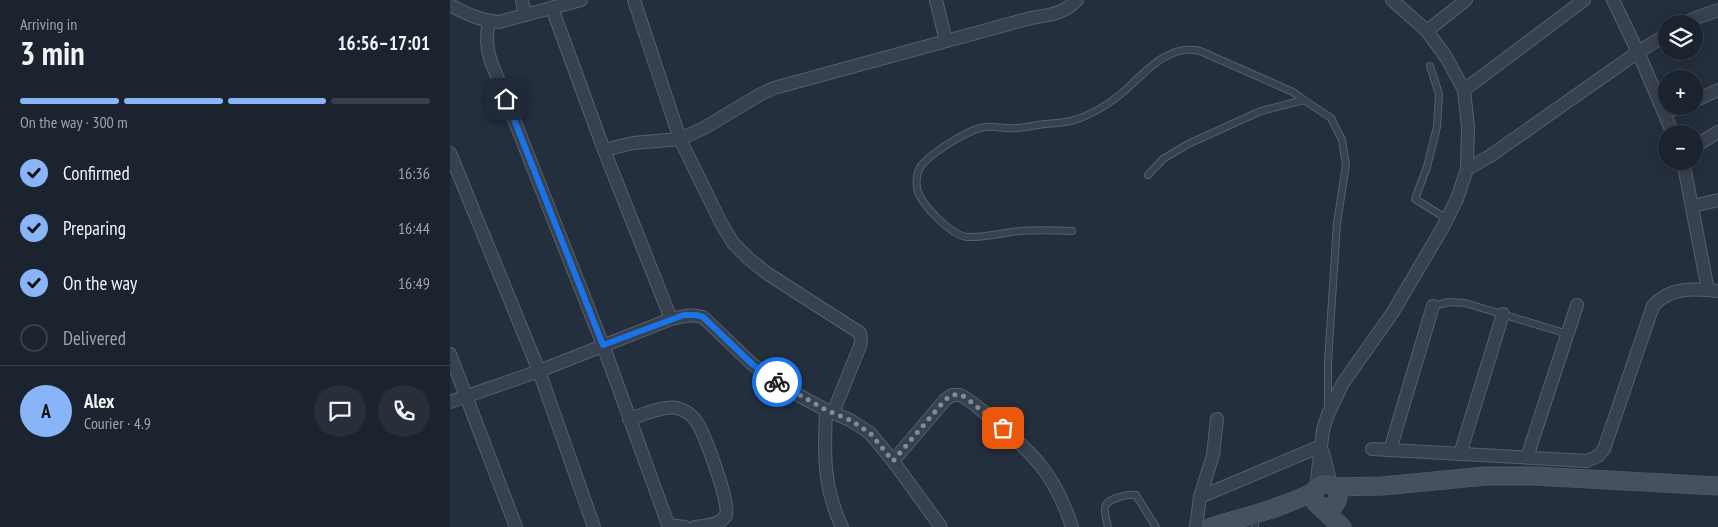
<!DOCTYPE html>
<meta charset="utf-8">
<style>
:root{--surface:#1b232e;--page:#282f3a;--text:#f1f3f6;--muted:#a0a4aa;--line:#39404a;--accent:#8ab4f8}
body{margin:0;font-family:"PT Sans Narrow",sans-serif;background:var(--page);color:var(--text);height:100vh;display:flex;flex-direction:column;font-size:19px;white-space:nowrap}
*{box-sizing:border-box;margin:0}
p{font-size:16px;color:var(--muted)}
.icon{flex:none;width:28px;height:28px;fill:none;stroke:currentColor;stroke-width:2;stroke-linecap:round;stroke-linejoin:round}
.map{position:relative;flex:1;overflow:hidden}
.panel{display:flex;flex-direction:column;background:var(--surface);width:450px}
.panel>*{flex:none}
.controls{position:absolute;left:1208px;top:15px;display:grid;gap:10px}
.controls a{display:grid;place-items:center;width:45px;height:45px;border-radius:50%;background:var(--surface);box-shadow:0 2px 12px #0003,0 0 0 1px var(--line);font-size:25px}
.pin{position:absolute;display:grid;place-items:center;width:42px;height:42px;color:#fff;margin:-21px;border-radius:10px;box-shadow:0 2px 8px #0006}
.courier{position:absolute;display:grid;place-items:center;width:50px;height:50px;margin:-25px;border:4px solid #1a73e8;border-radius:50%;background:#fff;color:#222;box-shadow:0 1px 6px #0007}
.headline em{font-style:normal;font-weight:600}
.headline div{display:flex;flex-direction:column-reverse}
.headline{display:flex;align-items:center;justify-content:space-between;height:85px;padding:0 20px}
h1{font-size:32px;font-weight:600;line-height:38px}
.bar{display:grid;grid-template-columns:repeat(4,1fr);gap:8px 5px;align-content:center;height:60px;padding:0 20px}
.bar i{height:6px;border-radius:4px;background:var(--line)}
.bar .on{background:var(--accent)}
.bar p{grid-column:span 4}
.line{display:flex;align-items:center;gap:12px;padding:0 20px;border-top:1px solid var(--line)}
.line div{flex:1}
.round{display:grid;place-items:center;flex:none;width:52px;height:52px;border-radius:26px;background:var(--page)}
ol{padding:0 20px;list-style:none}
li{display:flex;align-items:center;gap:15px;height:55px}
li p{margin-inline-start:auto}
li .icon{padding:5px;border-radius:50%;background:var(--accent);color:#111;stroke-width:4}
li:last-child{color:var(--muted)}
li i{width:28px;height:28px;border:2px solid var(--line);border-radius:50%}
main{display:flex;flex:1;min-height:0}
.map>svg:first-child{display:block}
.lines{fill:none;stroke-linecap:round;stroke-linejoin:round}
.lane-casing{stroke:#565f6c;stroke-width:8}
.street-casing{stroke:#565f6c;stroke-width:14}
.secondary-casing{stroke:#565f6c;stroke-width:19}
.lane{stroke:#38414e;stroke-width:6}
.street{stroke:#38414e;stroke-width:12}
.secondary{stroke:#465061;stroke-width:18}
.done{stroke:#828b98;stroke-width:5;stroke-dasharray:0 9}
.route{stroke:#1a73e8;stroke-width:6}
</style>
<main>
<section class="panel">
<div class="headline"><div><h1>3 min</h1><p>Arriving in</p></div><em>16:56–17:01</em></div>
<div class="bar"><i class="on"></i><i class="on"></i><i class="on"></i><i></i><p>On the way · 300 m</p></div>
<ol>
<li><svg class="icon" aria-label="check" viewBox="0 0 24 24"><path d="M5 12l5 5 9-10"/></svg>Confirmed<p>16:36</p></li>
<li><svg class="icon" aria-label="check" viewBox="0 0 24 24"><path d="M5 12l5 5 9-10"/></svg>Preparing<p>16:44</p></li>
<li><svg class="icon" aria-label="check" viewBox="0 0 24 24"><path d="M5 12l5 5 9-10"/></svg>On the way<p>16:49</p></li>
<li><i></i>Delivered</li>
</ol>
<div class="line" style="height:90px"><b class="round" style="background:var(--accent);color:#111">A</b><div><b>Alex</b><p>Courier · 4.9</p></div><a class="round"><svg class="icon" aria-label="chat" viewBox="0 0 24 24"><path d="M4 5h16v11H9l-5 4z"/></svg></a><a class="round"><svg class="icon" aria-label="phone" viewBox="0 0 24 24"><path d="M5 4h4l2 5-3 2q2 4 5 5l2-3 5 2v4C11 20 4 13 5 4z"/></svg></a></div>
</section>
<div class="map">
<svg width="1268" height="527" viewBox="0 0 1268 527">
<rect width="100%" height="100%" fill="#242f3e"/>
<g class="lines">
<!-- lane casing -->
<g class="lane-casing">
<g id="lane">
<path d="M980,66L989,94L987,127L977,167L965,199L997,219"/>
<path d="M698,175L713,159L738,144L811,111L854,100L881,118L892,140L896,165L887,223L878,362V408"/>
<path d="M622,231C602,230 582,229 562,232C547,234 532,238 517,237C501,235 470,204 467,188C466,181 467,172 471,166C481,153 519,129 535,127C545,126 555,129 565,128C576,128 585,125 595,124C604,123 613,123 621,121C640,116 656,106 671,94C693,75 717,43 750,51L843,92L854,100"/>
<path d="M983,306L999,302L1015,303L1118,334"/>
<path d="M803,516L805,522V527"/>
<path d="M658,527C654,510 650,502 670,497C676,495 680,494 686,495L706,527"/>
</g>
</g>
<!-- street casing -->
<g class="street-casing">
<g id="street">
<path d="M72,0L75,15"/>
<path d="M184,0L230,139L271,223L283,243L299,259L318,274L410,333L411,341L410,346L383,413"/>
<path d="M486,0L496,41"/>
<path d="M1163,0L1188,52L1223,134"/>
<path d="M0,5C15,13 31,21 49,22L131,0"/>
<path d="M102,8L154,150L221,319"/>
<path d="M39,21C36,37 36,48 42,64L153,345L219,527"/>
<path d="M1234,24L1243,19L1268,10"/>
<path d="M977,31L1016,0"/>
<path d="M1014,90L1134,0"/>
<path d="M1244,101L1268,90"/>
<path d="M1215,113L1231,106"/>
<path d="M1244,147L1268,132"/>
<path d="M154,150L183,143L230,139L254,128L311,94L324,88L581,18C599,15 614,14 627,0"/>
<path d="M0,153L89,371L144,527"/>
<path d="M1233,161L1258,290"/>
<path d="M1017,169L1040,156L1188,52L1216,35"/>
<path d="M1243,206L1268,200"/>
<path d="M0,354L66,527"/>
<path d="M0,402L89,371L221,319C233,316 242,314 253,317L302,364L337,389L376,410L400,420L420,433L443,461L491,527"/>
<path d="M376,410C374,453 373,487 392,527"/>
<path d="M179,419C192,415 215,405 227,408C234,410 242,415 246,421C254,432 281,505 276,515C271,525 255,526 245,527"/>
<path d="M922,449L1137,461L1148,456L1154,449L1203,306C1220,287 1244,288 1268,291"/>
<path d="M940,450L983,306"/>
<path d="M873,453L881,485"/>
<path d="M1010,454L1053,314"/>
<path d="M1077,457L1127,305"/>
<path d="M443,461L495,400L502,395H510C521,400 531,410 541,418C583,453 605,474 622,527"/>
<path d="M866,488L873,430L878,414L893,383L943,312L993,227L1007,199L1017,169L1018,127L1014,90L996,57L977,31L942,0"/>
<path d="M750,497L871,446"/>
<path d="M218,525L235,527"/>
<path d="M746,527L750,497L763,455L767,419"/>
</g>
</g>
<!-- secondary casing -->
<g class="secondary-casing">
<g id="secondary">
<path d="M884,487L932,486L1036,476H1085L1268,486"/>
<path d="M870,507L892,527"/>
<path d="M761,527C783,520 806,515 827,507C838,503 852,498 863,492C867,489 869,484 875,484C890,483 892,500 882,507H870L865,502L864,491"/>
</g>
</g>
<!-- lane -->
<use href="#lane" class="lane"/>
<!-- street -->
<use href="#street" class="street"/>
<!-- secondary -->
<use href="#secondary" class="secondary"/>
</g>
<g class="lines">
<!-- done -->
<path class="done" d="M327,382L376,410L400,420L420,433L443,461L495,400C502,394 507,393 515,397L553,428"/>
<!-- route -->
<path class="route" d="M56,99L153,345L234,315H246L253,317L302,364L327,382"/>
</g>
</svg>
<div class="controls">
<a><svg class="icon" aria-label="layers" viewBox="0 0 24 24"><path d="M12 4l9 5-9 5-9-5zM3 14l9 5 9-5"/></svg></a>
<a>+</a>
<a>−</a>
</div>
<div class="pin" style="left:553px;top:428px;background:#ea580c"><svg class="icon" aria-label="bag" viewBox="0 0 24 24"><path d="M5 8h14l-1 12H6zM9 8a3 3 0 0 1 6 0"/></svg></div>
<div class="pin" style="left:56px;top:99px;background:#1f2937"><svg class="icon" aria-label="home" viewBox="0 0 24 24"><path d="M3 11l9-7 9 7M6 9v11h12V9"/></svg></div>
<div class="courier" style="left:327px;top:382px"><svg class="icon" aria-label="bike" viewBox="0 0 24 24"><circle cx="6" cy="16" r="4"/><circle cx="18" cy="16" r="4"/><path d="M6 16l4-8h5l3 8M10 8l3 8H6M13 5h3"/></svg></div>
</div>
</main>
